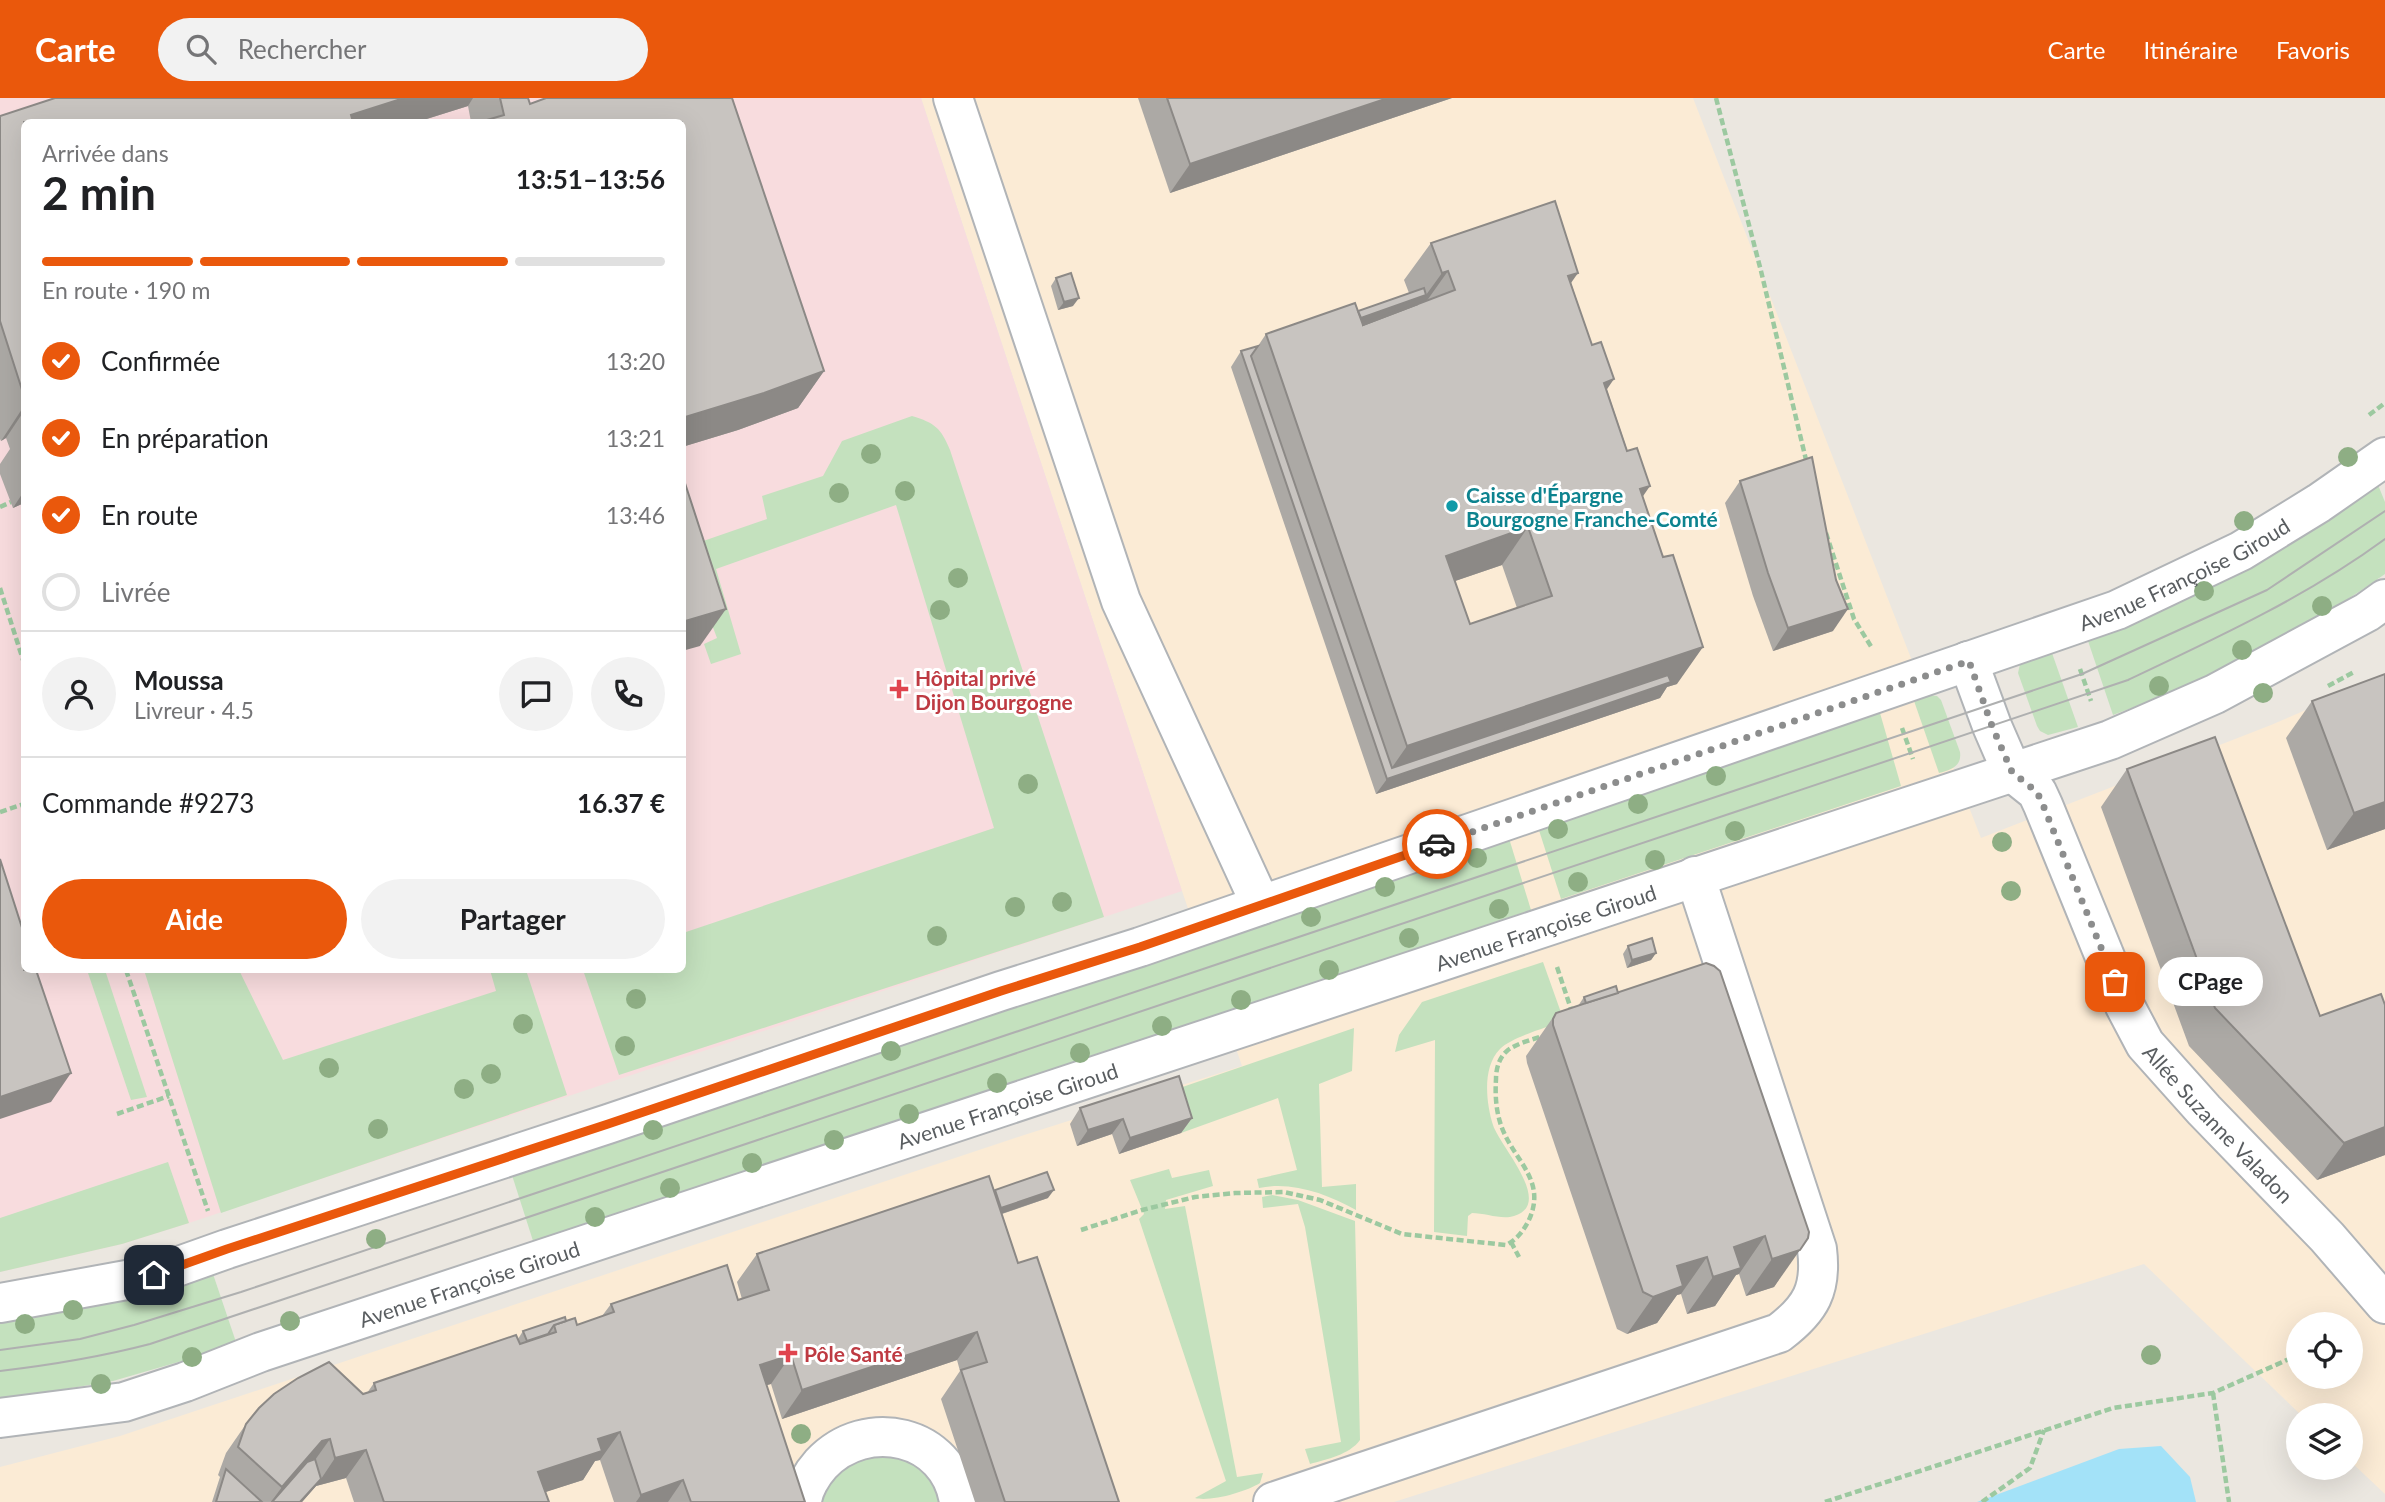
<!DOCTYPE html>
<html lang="fr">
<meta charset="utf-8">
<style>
:root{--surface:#fff;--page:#f2f2f2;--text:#202124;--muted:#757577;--line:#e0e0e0;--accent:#ea580c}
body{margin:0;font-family:Lato,sans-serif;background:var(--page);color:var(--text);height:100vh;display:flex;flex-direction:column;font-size:26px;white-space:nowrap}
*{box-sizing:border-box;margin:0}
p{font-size:23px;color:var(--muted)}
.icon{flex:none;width:38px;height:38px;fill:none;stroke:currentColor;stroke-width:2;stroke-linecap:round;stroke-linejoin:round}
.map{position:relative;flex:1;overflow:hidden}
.drawer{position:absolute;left:21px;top:21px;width:665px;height:854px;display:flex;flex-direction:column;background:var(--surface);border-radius:10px;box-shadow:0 7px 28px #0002}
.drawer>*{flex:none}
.controls{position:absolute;left:2286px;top:1214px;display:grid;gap:14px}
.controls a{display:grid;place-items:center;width:77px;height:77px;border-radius:50%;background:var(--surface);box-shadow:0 7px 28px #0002;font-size:35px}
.pin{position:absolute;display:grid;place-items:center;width:60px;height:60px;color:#fff;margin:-30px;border-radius:14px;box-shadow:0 4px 10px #0006}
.courier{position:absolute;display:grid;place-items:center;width:70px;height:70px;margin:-35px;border:5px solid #ea580c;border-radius:50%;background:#fff;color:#222;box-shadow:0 2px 9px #0007}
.bubble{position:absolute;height:49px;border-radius:24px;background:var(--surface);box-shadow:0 7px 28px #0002;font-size:23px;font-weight:700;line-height:49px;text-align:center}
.headline em{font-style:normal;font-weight:700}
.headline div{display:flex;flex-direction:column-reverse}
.headline{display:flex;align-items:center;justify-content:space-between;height:119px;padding:0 21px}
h1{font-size:46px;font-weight:700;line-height:52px}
.bar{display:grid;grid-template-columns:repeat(4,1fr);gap:10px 7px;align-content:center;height:84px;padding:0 21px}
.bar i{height:9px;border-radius:5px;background:var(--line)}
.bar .active{background:var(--accent)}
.bar p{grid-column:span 4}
.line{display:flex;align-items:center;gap:18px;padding:0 21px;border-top:2px solid var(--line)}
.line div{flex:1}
.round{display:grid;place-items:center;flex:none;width:74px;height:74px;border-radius:37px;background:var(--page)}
ol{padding:0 21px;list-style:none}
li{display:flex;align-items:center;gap:21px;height:77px}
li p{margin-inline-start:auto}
li .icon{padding:7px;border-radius:50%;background:var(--accent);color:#fff;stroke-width:4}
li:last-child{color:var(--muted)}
li i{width:38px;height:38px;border:4px solid var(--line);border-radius:50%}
.cta{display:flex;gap:14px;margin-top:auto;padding:14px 21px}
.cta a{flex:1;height:80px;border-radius:42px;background:var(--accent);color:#fff;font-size:28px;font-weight:700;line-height:80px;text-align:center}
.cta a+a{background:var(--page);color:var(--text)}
header{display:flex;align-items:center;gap:42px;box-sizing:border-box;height:98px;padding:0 35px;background:var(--accent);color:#fff}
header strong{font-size:33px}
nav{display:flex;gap:38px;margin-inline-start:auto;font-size:24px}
.search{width:490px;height:63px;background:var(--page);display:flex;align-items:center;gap:18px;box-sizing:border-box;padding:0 24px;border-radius:38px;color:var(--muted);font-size:26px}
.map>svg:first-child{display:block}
.commercial{fill:#fbebd5;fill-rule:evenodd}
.medical{fill:#f8dcde;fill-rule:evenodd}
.green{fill:#c4e1be}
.water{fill:#a3e2f8}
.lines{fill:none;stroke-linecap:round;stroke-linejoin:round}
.minor-casing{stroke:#b1b4b7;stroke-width:42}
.path{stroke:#9cc9a0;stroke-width:4.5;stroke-dasharray:7 3.5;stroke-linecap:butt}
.minor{stroke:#fff;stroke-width:38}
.tram{stroke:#afb0b0;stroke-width:2}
.tree{fill:#8eae84}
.wall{fill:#aca9a5;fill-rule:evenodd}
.shaded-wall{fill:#8c8986}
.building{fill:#c8c4c0;stroke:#8c8986;stroke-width:2;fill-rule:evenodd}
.done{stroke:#8c8d8d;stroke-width:7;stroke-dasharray:0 12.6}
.route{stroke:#ea580c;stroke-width:9}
.culture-dot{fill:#0f9aa8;stroke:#fff;stroke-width:2.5}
.health-dot{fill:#e0444e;stroke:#fff;stroke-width:2.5}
.labels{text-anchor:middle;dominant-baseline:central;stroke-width:6;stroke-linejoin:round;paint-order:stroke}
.culture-label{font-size:21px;font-weight:bold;fill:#0d838f;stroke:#fff;text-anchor:start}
.street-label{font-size:21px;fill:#595d60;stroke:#fff}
.health-label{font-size:21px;font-weight:bold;fill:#be3a42;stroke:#fff;text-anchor:start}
</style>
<header>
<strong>Carte</strong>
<div class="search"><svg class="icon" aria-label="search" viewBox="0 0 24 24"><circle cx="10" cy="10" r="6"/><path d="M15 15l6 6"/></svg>Rechercher</div>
<nav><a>Carte</a><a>Itinéraire</a><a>Favoris</a></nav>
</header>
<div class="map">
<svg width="2385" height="1404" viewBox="0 0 2385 1404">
<rect width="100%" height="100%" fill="#ebe7e0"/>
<!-- commercial -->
<path class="commercial" d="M921,0H1693L1981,740L2271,627L2385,578V1396L2350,1363V1318H2302L2144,1166L1394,1404H0V1369L120,1338L1021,1038L1242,968L1182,793ZM2298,1227H2350V1279H2298Z"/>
<!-- medical -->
<path class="medical" d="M0,0H921L1182,793L189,1125L122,1146L0,1174ZM24,24H682V872H24Z"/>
<!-- green -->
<g class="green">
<path d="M912,318C935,325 941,330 950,352L1104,819L619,977L583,872H682L683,835L994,730L896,407L716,471L741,556L711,566L704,546L717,540L683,450L767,421L762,398L823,378L842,343Z"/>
<path d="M2376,382L2385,404V476C2302,535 2209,581 2113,617L2087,540Z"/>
<path d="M2052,555L2078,629L2048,637L2040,633L2037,628L2018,575L2020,566Z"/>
<path d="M1927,597L1937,598L1941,602L1960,654C1962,668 1951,672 1939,675L1913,600Z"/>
<path d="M1880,615L1901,688L1561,801L1537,726Z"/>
<path d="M1508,737L1531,812L534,1146L510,1071Z"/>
<path d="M1543,864L1564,923C1548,929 1512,939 1500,951C1482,969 1486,1005 1493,1027C1499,1047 1555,1106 1514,1118C1502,1122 1485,1115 1472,1115L1468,1118L1467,1138L1434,1134L1435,942L1395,954L1399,937L1422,904Z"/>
<path d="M87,872H105L147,999L131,1002Z"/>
<path d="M144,872H239L283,962L496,893L490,872H526L567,997L221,1115Z"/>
<path d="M1354,930L1352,973L1319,986L1322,1089L1356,1086V1112C1327,1096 1292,1083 1259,1090L1257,1081L1297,1072L1278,1000L1181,1035L1168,994Z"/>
<path d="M168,1064L189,1125L122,1146L0,1174V1120Z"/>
<path d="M1169,1071L1172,1080L1209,1072L1213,1088L1166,1102L1165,1111L1185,1108L1237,1379L1263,1375L1260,1385C1246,1394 1210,1404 1195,1400L1226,1383L1139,1121L1144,1116L1130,1082Z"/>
<path d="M1272,1097L1298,1102L1355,1123L1360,1342C1349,1357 1327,1361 1310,1366L1305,1351L1341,1344L1305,1129L1298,1106L1263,1110L1262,1099Z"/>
<path d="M212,1173L237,1247L113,1283L0,1302V1223Z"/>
<path d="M882,1352L921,1366L944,1404H817L828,1378Z"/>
</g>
<!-- water -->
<path class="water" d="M2161,1348L2190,1379L2196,1404H1977L2119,1351Z"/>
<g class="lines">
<!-- minor casing -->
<g class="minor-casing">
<g id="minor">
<path d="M953,0L1121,503L1261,807"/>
<path id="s1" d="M1968,563L1992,628L2012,674L2037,694L2043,707L2125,908L2145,946L2204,1012L2327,1139L2385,1206"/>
<path id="s2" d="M0,1205L154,1177L227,1151L608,1026L1001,893L1140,849L2117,512L2241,453L2319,405L2385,359"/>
<path id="s3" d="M0,1320L124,1304L185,1284L261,1254L2110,642L2215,596L2367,514L2385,501"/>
<path d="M802,1404C803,1391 812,1376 821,1366C866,1318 949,1336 959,1404"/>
<path d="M1273,1404L1779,1235C1811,1211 1822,1191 1817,1151L1695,778"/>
</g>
</g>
<!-- path -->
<g class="path">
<path d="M1716,0L1761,173L1807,366"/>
<path d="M2369,317L2385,305"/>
<path d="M0,409L11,404"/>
<path d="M1826,435L1854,521L1872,550"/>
<path d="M0,490L24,565"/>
<path d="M2080,571L2091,603"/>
<path d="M2328,588L2354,574"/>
<path d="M1902,630L1913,661"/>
<path d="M0,714L24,706"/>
<path d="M1557,869L1572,914"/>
<path d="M126,872L208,1113"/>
<path d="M117,1016L169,998"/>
<path d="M1081,1132L1142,1112L1195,1099L1235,1095L1284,1094L1320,1102L1402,1136L1506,1147C1516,1142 1522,1135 1528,1124C1548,1083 1515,1064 1502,1030C1496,1014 1495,998 1496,981C1496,971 1499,959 1508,952C1518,945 1531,942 1543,938"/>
<path d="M1511,1144L1519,1159"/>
<path d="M2213,1295L2229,1404"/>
<path d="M1825,1404L2113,1310L2213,1295L2298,1257"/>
<path d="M1982,1404L2030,1370L2044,1332"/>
</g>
<!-- minor -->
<use href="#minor" class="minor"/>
<!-- tram -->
<g class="tram">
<path d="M0,1252L80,1241L134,1227L241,1194L2082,576L2267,492L2385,413"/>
<path d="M0,1273C51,1267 100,1259 150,1246L2128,582C2217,540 2306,499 2385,441"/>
</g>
</g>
<!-- trees -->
<g class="tree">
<circle cx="871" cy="356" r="10"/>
<circle cx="2348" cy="359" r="10"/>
<circle cx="905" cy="393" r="10"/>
<circle cx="839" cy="395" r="10"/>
<circle cx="2244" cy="423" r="10"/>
<circle cx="958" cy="480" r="10"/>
<circle cx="2204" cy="493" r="10"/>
<circle cx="2322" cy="508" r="10"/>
<circle cx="940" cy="512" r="10"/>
<circle cx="2242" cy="552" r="10"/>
<circle cx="2159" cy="588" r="10"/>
<circle cx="2263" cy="595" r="10"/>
<circle cx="1716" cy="678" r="10"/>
<circle cx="1028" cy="686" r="10"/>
<circle cx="1638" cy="706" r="10"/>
<circle cx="1558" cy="731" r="10"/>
<circle cx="1735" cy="733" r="10"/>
<circle cx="2002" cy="744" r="10"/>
<circle cx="1477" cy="760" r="10"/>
<circle cx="1655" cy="762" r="10"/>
<circle cx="1578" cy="784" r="10"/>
<circle cx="1385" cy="789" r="10"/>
<circle cx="2011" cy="793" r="10"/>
<circle cx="1062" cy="804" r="10"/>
<circle cx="1015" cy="809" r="10"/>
<circle cx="1499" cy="811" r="10"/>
<circle cx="1311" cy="819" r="10"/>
<circle cx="937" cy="838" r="10"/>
<circle cx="1409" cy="840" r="10"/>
<circle cx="1329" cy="872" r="10"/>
<circle cx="636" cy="901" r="10"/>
<circle cx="1241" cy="902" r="10"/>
<circle cx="523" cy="926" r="10"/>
<circle cx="1162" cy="928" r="10"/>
<circle cx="625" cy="948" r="10"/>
<circle cx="891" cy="953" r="10"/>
<circle cx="1080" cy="955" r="10"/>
<circle cx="329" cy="970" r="10"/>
<circle cx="491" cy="976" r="10"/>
<circle cx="997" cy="985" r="10"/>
<circle cx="464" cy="991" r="10"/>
<circle cx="909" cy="1016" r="10"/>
<circle cx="378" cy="1031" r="10"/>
<circle cx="653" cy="1032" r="10"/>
<circle cx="834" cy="1042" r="10"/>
<circle cx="752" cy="1065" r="10"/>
<circle cx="670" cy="1090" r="10"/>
<circle cx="595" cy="1119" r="10"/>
<circle cx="376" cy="1141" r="10"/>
<circle cx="168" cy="1194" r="10"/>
<circle cx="73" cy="1212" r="10"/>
<circle cx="290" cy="1223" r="10"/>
<circle cx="25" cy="1226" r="10"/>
<circle cx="2151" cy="1257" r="10"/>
<circle cx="192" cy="1259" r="10"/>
<circle cx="101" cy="1286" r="10"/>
<circle cx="801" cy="1336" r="10"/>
</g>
<!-- wall -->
<g class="wall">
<path d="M55,0H528L530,6L546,0H732L824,273L798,310L738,332L682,349V24H471L468,8L417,24H24V405L13,410L0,376V366L10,351L6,340L1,343L0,341V18Z"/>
<path d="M1138,0H1452L1170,95Z"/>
<path d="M1431,145L1571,185L1643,399L1677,586L1667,589L1660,600L1376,696L1231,269L1241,253L1258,248L1266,236L1358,213L1409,195L1404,182ZM1502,467L1517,510L1470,526L1455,483Z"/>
<path d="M1056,180L1073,208L1058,212L1051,188Z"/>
<path d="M1740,383L1833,533L1773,553L1753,498L1725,405Z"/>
<path d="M2385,576V731L2327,752L2286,640L2312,603Z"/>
<path d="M2127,671L2320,918L2385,907V1057L2317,1082L2189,948L2101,709Z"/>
<path d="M1628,848L1656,855L1651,862L1627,870L1623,856Z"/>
<path d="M1618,895L1809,1134L1774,1189L1746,1198L1739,1176L1736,1177L1715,1208L1687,1216L1681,1196L1677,1197L1657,1225L1627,1236L1617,1231L1527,965L1526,958L1556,915L1578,908L1584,899Z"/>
<path d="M1080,1010L1192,1020L1181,1035L1119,1056L1112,1036L1077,1048L1070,1026Z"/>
<path d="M995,1092L1048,1100L1002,1116L1018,1165L1119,1404H975L941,1301L960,1273L957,1262L782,1321L771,1286L766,1287L805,1404H614L600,1362L595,1363L583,1382L545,1394L549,1404H354L346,1380L316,1388L302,1404H212L220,1379L218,1377L226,1355L246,1326L367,1295L374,1285L518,1241L523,1233L566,1223L577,1227L602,1218L611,1206L738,1202L742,1201L737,1184L757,1156L994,1093Z"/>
</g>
<!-- shaded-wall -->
<g class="shaded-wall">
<path d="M404,0H473L468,8L417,24H346L351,17Z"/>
<path d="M1388,0H1452L1170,95L1190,66Z"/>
<path d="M1448,173L1421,211L1271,250L1426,197L1442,175Z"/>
<path d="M1578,175L1552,212L1568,178Z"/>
<path d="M1079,200L1073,208L1058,212L1064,204Z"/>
<path d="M824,273L798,310L738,332L682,349V320Z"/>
<path d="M1614,281L1588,319L1604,285Z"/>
<path d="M24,308V313L6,340L1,343Z"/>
<path d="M1650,388L1624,426L1640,391Z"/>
<path d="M24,393V405L13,410Z"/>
<path d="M1528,429L1502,467L1420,495L1446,458Z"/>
<path d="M726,511L700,548L682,553V524Z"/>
<path d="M1848,511L1833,533L1773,553L1788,530Z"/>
<path d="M1703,549L1677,586L1667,589L1660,600L1376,696L1387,681L1386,678L1407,648Z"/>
<path d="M2385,704V731L2327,752L2354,715Z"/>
<path d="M1656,855L1651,862L1627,870L1632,862Z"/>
<path d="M71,975L51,1004L0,1021V999Z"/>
<path d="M1192,1020L1181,1035L1119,1056L1130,1040Z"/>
<path d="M1123,1021L1112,1036L1077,1048L1088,1032Z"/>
<path d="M2385,1029V1057L2317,1082L2344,1045Z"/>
<path d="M1054,1092L1048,1100L995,1118L1001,1110Z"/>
<path d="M1765,1138L1739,1176L1736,1177L1715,1208L1687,1216L1734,1149Z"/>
<path d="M1800,1152L1774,1189L1746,1198L1772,1161Z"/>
<path d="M1707,1159L1681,1196L1677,1197L1657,1225L1627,1236L1653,1199L1677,1168Z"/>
<path d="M977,1234L957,1262L782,1321L802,1292Z"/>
<path d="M791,1257L771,1286L740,1295L760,1267Z"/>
<path d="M620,1334L600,1362L595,1363L583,1382L518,1403L538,1374L598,1341Z"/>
<path d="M330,1341L310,1369L273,1404H271L282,1389L322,1343Z"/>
<path d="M366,1352L346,1380L316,1388L302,1404H300L321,1381L335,1360Z"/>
<path d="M683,1382L668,1404H636L641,1397Z"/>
</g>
<!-- building -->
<g class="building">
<path d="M55,0H404L351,17L353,24H24V298L0,223V18Z"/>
<path d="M500,0H528L530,6L546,0H732L824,273L764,295L682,320V24H480L504,17Z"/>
<path d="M1167,0H1388L1190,66Z"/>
<path d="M1555,103L1578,175L1568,178L1592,247L1601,244L1614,281L1604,285L1627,353L1637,350L1650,388L1640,391L1663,459L1673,457L1703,549L1407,648L1266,236L1355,205L1363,227L1455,192L1448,173L1442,175L1431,145ZM1528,429L1552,498L1470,526L1446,458Z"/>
<path d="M1071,175L1079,200L1064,204L1056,180Z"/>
<path d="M1424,190L1426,197L1361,220L1358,213Z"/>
<path d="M1418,206L1363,227V225Z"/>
<path d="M1258,248L1251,258L1392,670L1668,577L1671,584L1387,681L1241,253Z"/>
<path d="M1812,359L1836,482L1848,511L1788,530L1768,475L1740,383Z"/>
<path d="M682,376L726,511L682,524Z"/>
<path d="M2385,576V704L2354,715L2312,603Z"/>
<path d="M2215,639L2320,918L2381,896L2385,907V1029L2344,1045L2215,910L2127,671Z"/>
<path d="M0,761L24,836V872H36L71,975L0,999Z"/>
<path d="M1652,840L1656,855L1632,862L1628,848Z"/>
<path d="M1706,865L1714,868L1720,873L1809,1134L1808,1140L1800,1152L1772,1161L1765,1138L1734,1149L1741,1170L1713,1179L1707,1159L1677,1168L1683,1188L1653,1199L1643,1194L1553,927V921L1556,915Z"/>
<path d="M1616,888L1618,895L1586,905L1584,899Z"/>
<path d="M1179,978L1192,1020L1130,1040L1123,1021L1088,1032L1080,1010Z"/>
<path d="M1047,1074L1054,1092L1001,1110L995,1092Z"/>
<path d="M989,1078L1018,1165L1037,1159L1119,1404H1005L961,1272L987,1264L977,1234L802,1292L791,1257L760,1267L805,1404H691L683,1382L641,1397L620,1334L598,1341L602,1353L538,1374L549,1404H384L366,1352L335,1360L330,1341L322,1343L282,1389L238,1349L246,1326L259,1310L274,1296L298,1280L329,1264L363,1296L376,1292L374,1285L516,1237L520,1246L556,1234L554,1227L575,1220L577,1227L614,1214L611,1206L727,1167L738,1202L769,1192L757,1156Z"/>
<path d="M565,1219L566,1223L554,1227L548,1236L527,1243L523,1233Z"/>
<path d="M315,1361L321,1381L300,1404H272L307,1364Z"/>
<path d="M226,1371L262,1404H216Z"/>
</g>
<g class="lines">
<!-- done -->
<path class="done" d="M1437,746L1969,563L1992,628L2012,674L2037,694L2043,707L2115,884"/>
<!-- route -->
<path class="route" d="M154,1177L227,1151L608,1026L1001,893L1140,849L1437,746"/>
</g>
<!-- markers -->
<circle class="culture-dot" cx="1452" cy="408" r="7"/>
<g class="health-dot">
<path d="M895.5 580.5h7v7h7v7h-7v7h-7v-7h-7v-7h7z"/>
<path d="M784.5 1244.5h7v7h7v7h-7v7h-7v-7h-7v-7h7z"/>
</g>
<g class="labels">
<!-- culture labels -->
<g class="culture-label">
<text x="1466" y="396">Caisse d'Épargne<tspan x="1466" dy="24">Bourgogne Franche-Comté</tspan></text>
</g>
<!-- street labels -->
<g class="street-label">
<text stroke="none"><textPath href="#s2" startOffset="2305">Avenue Françoise Giroud</textPath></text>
<text stroke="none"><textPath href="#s3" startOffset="1624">Avenue Françoise Giroud</textPath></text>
<text stroke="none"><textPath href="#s3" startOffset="1057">Avenue Françoise Giroud</textPath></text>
<text stroke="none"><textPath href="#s1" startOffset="534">Allée Suzanne Valadon</textPath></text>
<text stroke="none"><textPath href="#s3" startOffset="490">Avenue Françoise Giroud</textPath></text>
</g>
<!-- health labels -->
<g class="health-label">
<text x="915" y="579">Hôpital privé<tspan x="915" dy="24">Dijon Bourgogne</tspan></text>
<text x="804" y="1255">Pôle Santé</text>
</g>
</g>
</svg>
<div class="controls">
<a><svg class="icon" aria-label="locate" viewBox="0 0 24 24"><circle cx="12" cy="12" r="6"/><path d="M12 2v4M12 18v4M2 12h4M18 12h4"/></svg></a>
<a><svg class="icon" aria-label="layers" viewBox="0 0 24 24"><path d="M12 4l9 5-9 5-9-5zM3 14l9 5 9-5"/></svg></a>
</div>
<div class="pin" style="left:2115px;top:884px;background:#ea580c"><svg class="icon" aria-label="bag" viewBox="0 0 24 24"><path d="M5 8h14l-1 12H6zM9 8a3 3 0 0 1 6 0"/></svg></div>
<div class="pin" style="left:154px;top:1177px;background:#1f2937"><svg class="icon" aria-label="home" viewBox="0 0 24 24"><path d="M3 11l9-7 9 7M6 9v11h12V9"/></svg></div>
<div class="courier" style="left:1437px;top:746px"><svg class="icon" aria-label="car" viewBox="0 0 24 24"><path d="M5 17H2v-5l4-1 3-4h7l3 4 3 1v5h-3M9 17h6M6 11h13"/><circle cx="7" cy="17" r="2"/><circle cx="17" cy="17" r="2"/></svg></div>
<div class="bubble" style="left:2158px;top:859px;width:105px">CPage</div>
<section class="drawer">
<div class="headline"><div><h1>2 min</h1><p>Arrivée dans</p></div><em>13:51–13:56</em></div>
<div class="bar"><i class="active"></i><i class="active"></i><i class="active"></i><i></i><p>En route · 190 m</p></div>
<ol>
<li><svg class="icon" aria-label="check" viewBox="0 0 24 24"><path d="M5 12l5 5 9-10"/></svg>Confirmée<p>13:20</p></li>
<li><svg class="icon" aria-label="check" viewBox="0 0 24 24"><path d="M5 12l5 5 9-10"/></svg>En préparation<p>13:21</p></li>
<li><svg class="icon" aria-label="check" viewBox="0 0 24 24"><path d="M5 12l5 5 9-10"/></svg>En route<p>13:46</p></li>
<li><i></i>Livrée</li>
</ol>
<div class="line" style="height:126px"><a class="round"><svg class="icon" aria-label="person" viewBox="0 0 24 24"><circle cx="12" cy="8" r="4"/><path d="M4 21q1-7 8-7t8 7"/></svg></a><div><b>Moussa</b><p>Livreur · 4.5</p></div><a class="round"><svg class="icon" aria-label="chat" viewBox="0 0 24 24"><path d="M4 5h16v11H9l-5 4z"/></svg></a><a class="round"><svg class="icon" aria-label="phone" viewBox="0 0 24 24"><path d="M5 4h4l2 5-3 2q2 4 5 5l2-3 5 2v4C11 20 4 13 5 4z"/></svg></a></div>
<div class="line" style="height:91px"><div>Commande #9273</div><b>16.37 €</b></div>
<div class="cta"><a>Aide</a><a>Partager</a></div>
</section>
</div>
